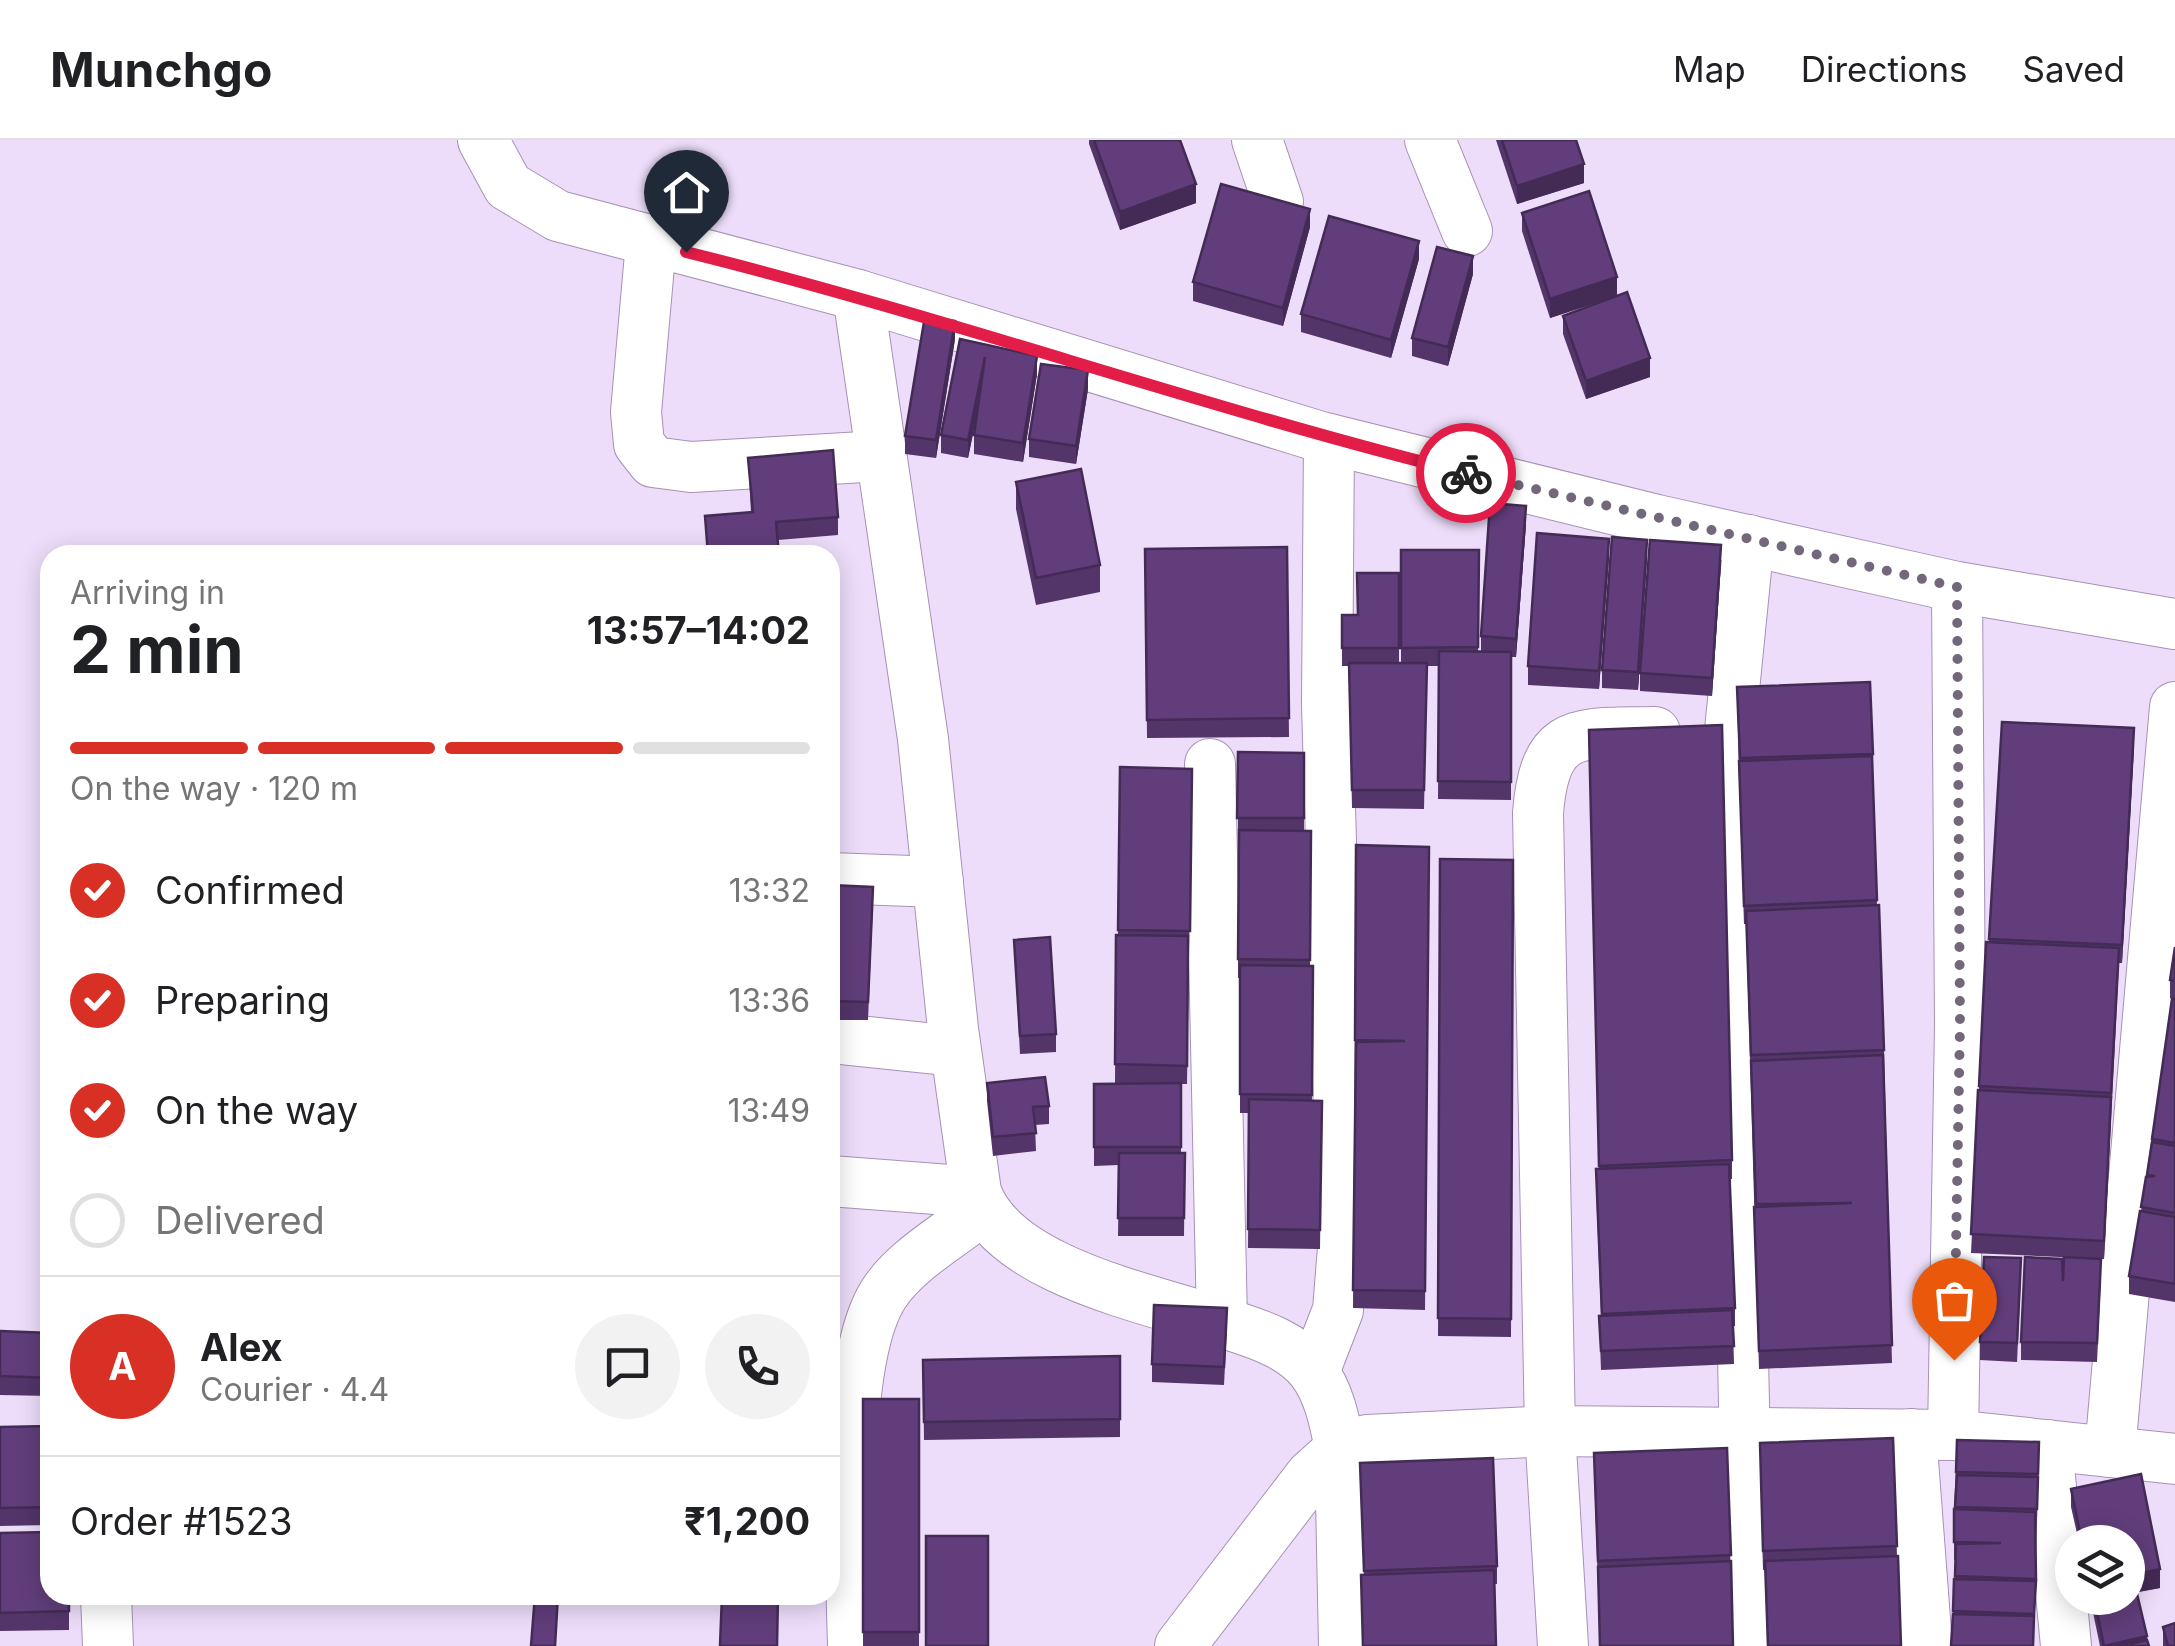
<!DOCTYPE html>
<meta charset="utf-8">
<style>
:root{--surface:#fff;--page:#f2f2f2;--text:#202124;--muted:#757577;--line:#e0e0e0;--accent:#d93025}
body{margin:0;font-family:Inter,sans-serif;background:var(--page);color:var(--text);height:100vh;display:flex;flex-direction:column;font-size:38px;white-space:nowrap}
*{box-sizing:border-box;margin:0}
p{font-size:32px;color:var(--muted)}
.icon{flex:none;width:55px;height:55px;fill:none;stroke:currentColor;stroke-width:2;stroke-linecap:round;stroke-linejoin:round}
.map{position:relative;flex:1;overflow:hidden}
.side{position:absolute;left:40px;top:405px;width:800px;height:1060px;display:flex;flex-direction:column;background:var(--surface);border-radius:30px;box-shadow:0 5px 25px #0003}
.side>*{flex:none}
.buttons{position:absolute;left:2055px;top:1385px;display:grid;gap:20px}
.buttons a{display:grid;place-items:center;width:90px;height:90px;border-radius:50%;background:var(--surface);box-shadow:0 5px 25px #0003;font-size:50px}
.pin{position:absolute;display:grid;place-items:center;width:85px;height:85px;color:#fff;margin:-102px -42px;border-radius:50% 50% 50% 0;rotate:-45deg;box-shadow:0 0 10px #0007}
.pin .icon{rotate:45deg}
.courier{position:absolute;display:grid;place-items:center;width:100px;height:100px;margin:-50px;border:8px solid #e11d48;border-radius:50%;background:#fff;color:#222;box-shadow:0 2px 12px #0007}
.headline em{font-style:normal;font-weight:700}
.headline div{display:flex;flex-direction:column-reverse}
.headline{display:flex;align-items:center;justify-content:space-between;height:170px;padding:0 30px}
h1{font-size:65px;font-weight:700;line-height:75px}
.bar{display:grid;grid-template-columns:repeat(4,1fr);gap:15px 10px;align-content:center;height:120px;padding:0 30px}
.bar i{height:12px;border-radius:8px;background:var(--line)}
.bar .on{background:var(--accent)}
.bar p{grid-column:span 4}
.line{display:flex;align-items:center;gap:25px;padding:0 30px;border-top:2px solid var(--line)}
.line div{flex:1}
.round{display:grid;place-items:center;flex:none;width:105px;height:105px;border-radius:52px;background:var(--page)}
ol{padding:0 30px;list-style:none}
li{display:flex;align-items:center;gap:30px;height:110px}
li p{margin-inline-start:auto}
li .icon{padding:10px;border-radius:50%;background:var(--accent);color:#fff;stroke-width:4}
li:last-child{color:var(--muted)}
li i{width:55px;height:55px;border:5px solid var(--line);border-radius:50%}
header{display:flex;align-items:center;gap:60px;box-sizing:border-box;height:140px;padding:0 50px;background:var(--surface);border-bottom:2px solid var(--line)}
header strong{font-size:48px}
nav{display:flex;gap:55px;margin-inline-start:auto;font-size:35px}
.map>svg:first-child{display:block}
.lines{fill:none;stroke-linecap:round;stroke-linejoin:round}
.minor-casing{stroke:#a592b4;stroke-width:52}
.minor{stroke:#fff;stroke-width:50}
.wall{fill:#53356a}
.shaded-wall{fill:#442b56}
.building{fill:#613e7b;stroke:#442b56;stroke-width:2.5}
.done{stroke:#73687b;stroke-width:10;stroke-dasharray:0 18}
.route{stroke:#e11d48;stroke-width:12}
</style>
<header>
<strong>Munchgo</strong>
<nav><a>Map</a><a>Directions</a><a>Saved</a></nav>
</header>
<div class="map">
<svg width="2175" height="1506" viewBox="0 0 2175 1506">
<rect width="100%" height="100%" fill="#edddfa"/>
<g class="lines">
<!-- minor casing -->
<g class="minor-casing">
<g id="minor">
<path d="M483,0L508,46L558,76L858,155L1321,297L1657,380L1957,447L2175,484"/>
<path d="M1257,0L1278,62"/>
<path d="M1430,0L1467,91"/>
<path d="M651,103L636,272L639,304L653,322L691,327L881,316"/>
<path d="M858,155L923,599L953,889L976,1052C1005,1134 1159,1160 1233,1186C1261,1195 1293,1206 1312,1230C1329,1252 1335,1282 1340,1309L1344,1506"/>
<path d="M1749,400L1730,590L1749,1506"/>
<path d="M1210,624L1222,1182"/>
<path d="M830,738L938,742"/>
<path d="M830,898L955,911"/>
<path d="M830,1041L976,1052"/>
<path d="M1314,1232L1338,1170L1343,1108L1327,565L1329,299"/>
<path d="M1911,1294L1927,1506"/>
<path d="M1953,1295L1960,885L1957,447"/>
<path d="M2047,1305L2066,1506"/>
<path d="M2110,1312L2175,567"/>
<path d="M106,1455L108,1506"/>
<path d="M853,1506C851,1422 840,1224 883,1155C904,1121 951,1095 982,1070"/>
<path d="M1180,1506L1311,1335L1340,1309L1367,1300L1550,1291L1953,1295L2175,1319"/>
<path d="M1563,1506L1550,1291L1538,673C1545,584 1579,594 1655,592"/>
</g>
</g>
<!-- minor -->
<use href="#minor" class="minor"/>
</g>
<!-- wall -->
<g class="wall">
<path d="M1089,0H1180L1196,63L1120,90L1089,4Z"/>
<path d="M1496,0H1576L1584,43L1517,64Z"/>
<path d="M1522,73L1617,156L1550,178L1522,91Z"/>
<path d="M1310,87L1283,186L1193,161V142Z"/>
<path d="M1419,119L1391,218L1301,192V174Z"/>
<path d="M1473,134L1448,226L1412,216V198Z"/>
<path d="M1563,176L1650,237L1586,259L1563,194Z"/>
<path d="M955,199L936,318L905,314V296Z"/>
<path d="M1037,234L1023,322L974,314V295L977,274L968,318L941,313V295Z"/>
<path d="M1088,249L1076,324L1029,317V299Z"/>
<path d="M748,318L838,377V395L778,400L779,415H707L705,376L751,372Z"/>
<path d="M1016,342L1100,425V452L1036,465L1016,369Z"/>
<path d="M1526,384L1516,517H1511V660L1438,659L1439,526H1427L1424,669L1352,668L1349,526H1342V475H1357L1399,433V523H1401V410H1479L1478,511H1481V496Z"/>
<path d="M1287,407L1289,597L1147,598L1145,409Z"/>
<path d="M1609,417L1599,549L1528,545V526Z"/>
<path d="M1647,418L1638,550L1602,548V530Z"/>
<path d="M1721,423L1712,556L1640,551V533Z"/>
<path d="M1870,542L1877,766L1884,910L1892,1223L1759,1229L1746,784H1744L1739,639L1737,547Z"/>
<path d="M2002,582L2134,606L2122,823H2119L2104,1119L1971,1113L1986,802H1989Z"/>
<path d="M1589,590L1732,1020V1039H1730L1735,1168V1186H1733L1734,1224L1601,1230L1599,1176H1601L1596,1048L1599,1029Z"/>
<path d="M1238,612L1304,613V691H1311L1310,826L1312,960L1322,961L1320,1109L1248,1108L1249,973H1240V838H1238Z"/>
<path d="M1120,627L1192,629L1187,944H1181V1013H1185L1184,1096H1118L1119,1025L1094,1026V944H1156L1115,943L1116,795H1118Z"/>
<path d="M1356,705L1429,707L1425,1170L1353,1168Z"/>
<path d="M1440,719L1513,720L1511,1197L1438,1196Z"/>
<path d="M830,745L873,765L868,880H830Z"/>
<path d="M1014,800L1056,894V912L1020,914Z"/>
<path d="M2175,807V1162L2129,1154V1136L2141,1071L2172,859L2170,858V840Z"/>
<path d="M987,943L1049,966V984L1035,985L1036,1011L993,1016L987,961Z"/>
<path d="M2021,1137L2017,1222L1980,1220V1202Z"/>
<path d="M2101,1137L2097,1222L2021,1220V1202Z"/>
<path d="M1227,1186L1224,1245L1152,1242V1224Z"/>
<path d="M0,1191L50,1193V1256L0,1255Z"/>
<path d="M1120,1216V1297L924,1300L923,1220Z"/>
<rect x="863" y="1259" width="56" height="247"/>
<path d="M50,1286V1385L0,1386V1287Z"/>
<path d="M1893,1298L1897,1416L1763,1430L1760,1322Z"/>
<path d="M1957,1300L2039,1320L2033,1506L1953,1474L1955,1420H1954V1369Z"/>
<path d="M1727,1308L1733,1506H1600L1594,1331Z"/>
<path d="M2141,1334L2160,1429V1448L2137,1452L2149,1506H2100L2090,1458H2128V1402H2079L2071,1367V1349Z"/>
<path d="M1360,1342L1497,1426V1444L1364,1435Z"/>
<path d="M0,1393L69,1455V1490L0,1491Z"/>
<path d="M2163,1487L2175,1506H2163Z"/>
</g>
<!-- shaded-wall -->
<g class="shaded-wall">
<path d="M1584,24V43L1517,64V46Z"/>
<path d="M1196,44V63L1120,90V72Z"/>
<path d="M1310,69V87L1283,186V168Z"/>
<path d="M1419,101V119L1391,218V200Z"/>
<path d="M1473,116V134L1448,226V207Z"/>
<path d="M1617,137V156L1550,178V159Z"/>
<path d="M955,181V199L936,318V300Z"/>
<path d="M1037,216V234L1023,322V303Z"/>
<path d="M985,217V236L968,318V300Z"/>
<path d="M1650,218V237L1586,259V241Z"/>
<path d="M1088,230V249L1076,324V306Z"/>
<path d="M1526,366V384L1516,517V499Z"/>
<path d="M1609,399V417L1599,549V531Z"/>
<path d="M1647,400V418L1638,550V532Z"/>
<path d="M1721,405V423L1712,556V538Z"/>
<path d="M2134,588V606L2122,823V805Z"/>
<path d="M2111,957V975L2104,1119V1101Z"/>
<path d="M2160,1429V1448L2128,1454V1436Z"/>
<path d="M2147,1496V1506H2104Z"/>
</g>
<!-- building -->
<g class="building">
<path d="M1094,0H1180L1196,44L1120,72Z"/>
<path d="M1502,0H1576L1584,24L1517,46Z"/>
<path d="M1221,44L1310,69L1283,168L1193,142Z"/>
<path d="M1589,51L1617,137L1550,159L1522,73Z"/>
<path d="M1329,76L1419,101L1391,200L1301,174Z"/>
<path d="M1437,107L1473,116L1448,207L1412,198Z"/>
<path d="M1627,152L1650,218L1586,241L1563,176Z"/>
<path d="M925,176L955,181L936,300L905,296Z"/>
<path d="M960,199L1037,216L1023,303L974,295L985,217L968,300L941,295Z"/>
<path d="M1041,224L1088,230L1076,306L1029,299Z"/>
<path d="M833,310L838,377L776,382L779,415H708L705,376L753,372L748,318Z"/>
<path d="M1081,329L1100,425L1036,438L1016,342Z"/>
<path d="M1490,363L1526,366L1516,499L1481,496Z"/>
<path d="M1537,393L1609,399L1599,531L1528,526Z"/>
<path d="M1612,397L1647,400L1638,532L1602,530Z"/>
<path d="M1650,400L1721,405L1712,538L1640,533Z"/>
<path d="M1287,407L1289,578L1147,580L1145,409Z"/>
<path d="M1401,410H1479L1478,507L1401,508Z"/>
<path d="M1357,433H1399V508H1342V475H1358Z"/>
<path d="M1439,511L1511,512V642L1438,641Z"/>
<path d="M1349,523H1427L1424,650H1352Z"/>
<path d="M1870,542L1873,614L1740,618L1737,547Z"/>
<path d="M2002,582L2134,588L2122,805L1989,799Z"/>
<path d="M1722,585L1732,1020L1599,1026L1589,590Z"/>
<path d="M1238,612L1304,613V678H1237Z"/>
<path d="M1872,616L1877,760L1744,766L1739,621Z"/>
<path d="M1120,627L1192,629L1190,791L1118,790Z"/>
<path d="M1239,690L1311,691L1310,820L1238,819Z"/>
<path d="M1356,705L1429,707L1425,1151L1353,1150L1356,902L1405,901L1355,900Z"/>
<path d="M1440,719L1513,720L1511,1179L1438,1178Z"/>
<path d="M830,745L873,747L868,862L830,861Z"/>
<path d="M1879,765L1884,910L1751,915L1746,771Z"/>
<path d="M1116,795L1188,796L1187,926L1115,924Z"/>
<path d="M1050,797L1056,894L1020,896L1014,800Z"/>
<path d="M1986,802L2119,808L2111,953L1979,946Z"/>
<path d="M2175,807V841L2170,840Z"/>
<path d="M1240,825L1313,826L1312,955L1240,954Z"/>
<path d="M2172,859H2175V1003L2152,999Z"/>
<path d="M1883,915L1892,1205L1759,1211L1754,1067L1852,1063L1756,1064L1751,921Z"/>
<path d="M1045,937L1049,966L1033,967L1036,993L993,997L987,943Z"/>
<path d="M1181,943V1007H1094V944Z"/>
<path d="M1978,950L2111,957L2104,1101L1971,1094Z"/>
<path d="M1249,959L1322,961L1320,1090L1248,1089Z"/>
<path d="M2152,1002L2175,1006V1073L2141,1067L2146,1037L2155,1036L2147,1035Z"/>
<path d="M1119,1013H1185L1184,1078H1118Z"/>
<path d="M1729,1024L1735,1168L1602,1174L1596,1029Z"/>
<path d="M2140,1071L2175,1077V1144L2129,1136Z"/>
<path d="M1984,1117L2021,1118L2017,1203L1980,1202Z"/>
<path d="M2025,1117L2062,1119L2063,1141L2064,1117L2101,1119L2097,1203L2021,1202Z"/>
<path d="M1154,1165L1227,1168L1224,1227L1152,1224Z"/>
<path d="M1732,1170L1734,1206L1601,1211L1599,1176Z"/>
<path d="M0,1191L50,1193V1238L0,1236Z"/>
<path d="M1120,1216V1279L924,1282L923,1220Z"/>
<rect x="863" y="1259" width="56" height="233"/>
<path d="M50,1286V1367L0,1368V1287Z"/>
<path d="M1893,1298L1897,1406L1763,1411L1760,1303Z"/>
<path d="M1957,1300L2039,1302L2038,1334L1956,1332Z"/>
<path d="M1727,1308L1731,1415L1598,1421L1594,1313Z"/>
<path d="M1493,1318L1497,1426L1364,1431L1360,1323Z"/>
<path d="M2141,1334L2160,1429L2128,1436V1402H2082L2071,1349Z"/>
<path d="M1957,1335L2038,1337L2037,1369L1955,1367Z"/>
<path d="M1954,1369L2035,1372L2036,1439L1955,1436L1956,1404L2001,1403L1954,1402Z"/>
<path d="M50,1392V1455H69V1471L0,1473V1393Z"/>
<rect x="926" y="1396" width="62" height="110"/>
<path d="M1898,1416L1901,1506H1768L1765,1421Z"/>
<path d="M1731,1421L1733,1506H1600L1598,1427Z"/>
<path d="M1494,1430L1496,1506H1363L1361,1435Z"/>
<path d="M1954,1439L2036,1441L2034,1474L1953,1471Z"/>
<path d="M2134,1441L2147,1496L2104,1506L2094,1458H2128V1442Z"/>
<path d="M535,1455H558L555,1506H531Z"/>
<path d="M722,1455H778L777,1506H720Z"/>
<path d="M1953,1474L2034,1476L2033,1506H1951Z"/>
<path d="M2175,1483V1506H2168L2163,1487Z"/>
<path d="M2147,1500L2149,1506H2122Z"/>
</g>
<g class="lines">
<!-- done -->
<path class="done" d="M1466,333L1957,447L1960,884L1954,1220"/>
<!-- route -->
<path class="route" d="M686,112C948,177 1203,268 1466,333"/>
</g>
</svg>
<div class="buttons">
<a><svg class="icon" aria-label="layers" viewBox="0 0 24 24"><path d="M12 4l9 5-9 5-9-5zM3 14l9 5 9-5"/></svg></a>
</div>
<div class="pin" style="left:1954px;top:1220px;background:#ea580c"><svg class="icon" aria-label="bag" viewBox="0 0 24 24"><path d="M5 8h14l-1 12H6zM9 8a3 3 0 0 1 6 0"/></svg></div>
<div class="pin" style="left:686px;top:112px;background:#1f2937"><svg class="icon" aria-label="home" viewBox="0 0 24 24"><path d="M3 11l9-7 9 7M6 9v11h12V9"/></svg></div>
<div class="courier" style="left:1466px;top:333px"><svg class="icon" aria-label="bike" viewBox="0 0 24 24"><circle cx="6" cy="16" r="4"/><circle cx="18" cy="16" r="4"/><path d="M6 16l4-8h5l3 8M10 8l3 8H6M13 5h3"/></svg></div>
<section class="side">
<div class="headline"><div><h1>2 min</h1><p>Arriving in</p></div><em>13:57–14:02</em></div>
<div class="bar"><i class="on"></i><i class="on"></i><i class="on"></i><i></i><p>On the way · 120 m</p></div>
<ol>
<li><svg class="icon" aria-label="check" viewBox="0 0 24 24"><path d="M5 12l5 5 9-10"/></svg>Confirmed<p>13:32</p></li>
<li><svg class="icon" aria-label="check" viewBox="0 0 24 24"><path d="M5 12l5 5 9-10"/></svg>Preparing<p>13:36</p></li>
<li><svg class="icon" aria-label="check" viewBox="0 0 24 24"><path d="M5 12l5 5 9-10"/></svg>On the way<p>13:49</p></li>
<li><i></i>Delivered</li>
</ol>
<div class="line" style="height:180px"><b class="round" style="background:var(--accent);color:#fff">A</b><div><b>Alex</b><p>Courier · 4.4</p></div><a class="round"><svg class="icon" aria-label="chat" viewBox="0 0 24 24"><path d="M4 5h16v11H9l-5 4z"/></svg></a><a class="round"><svg class="icon" aria-label="phone" viewBox="0 0 24 24"><path d="M5 4h4l2 5-3 2q2 4 5 5l2-3 5 2v4C11 20 4 13 5 4z"/></svg></a></div>
<div class="line" style="height:130px"><div>Order #1523</div><b>₹1,200</b></div>
</section>
</div>
